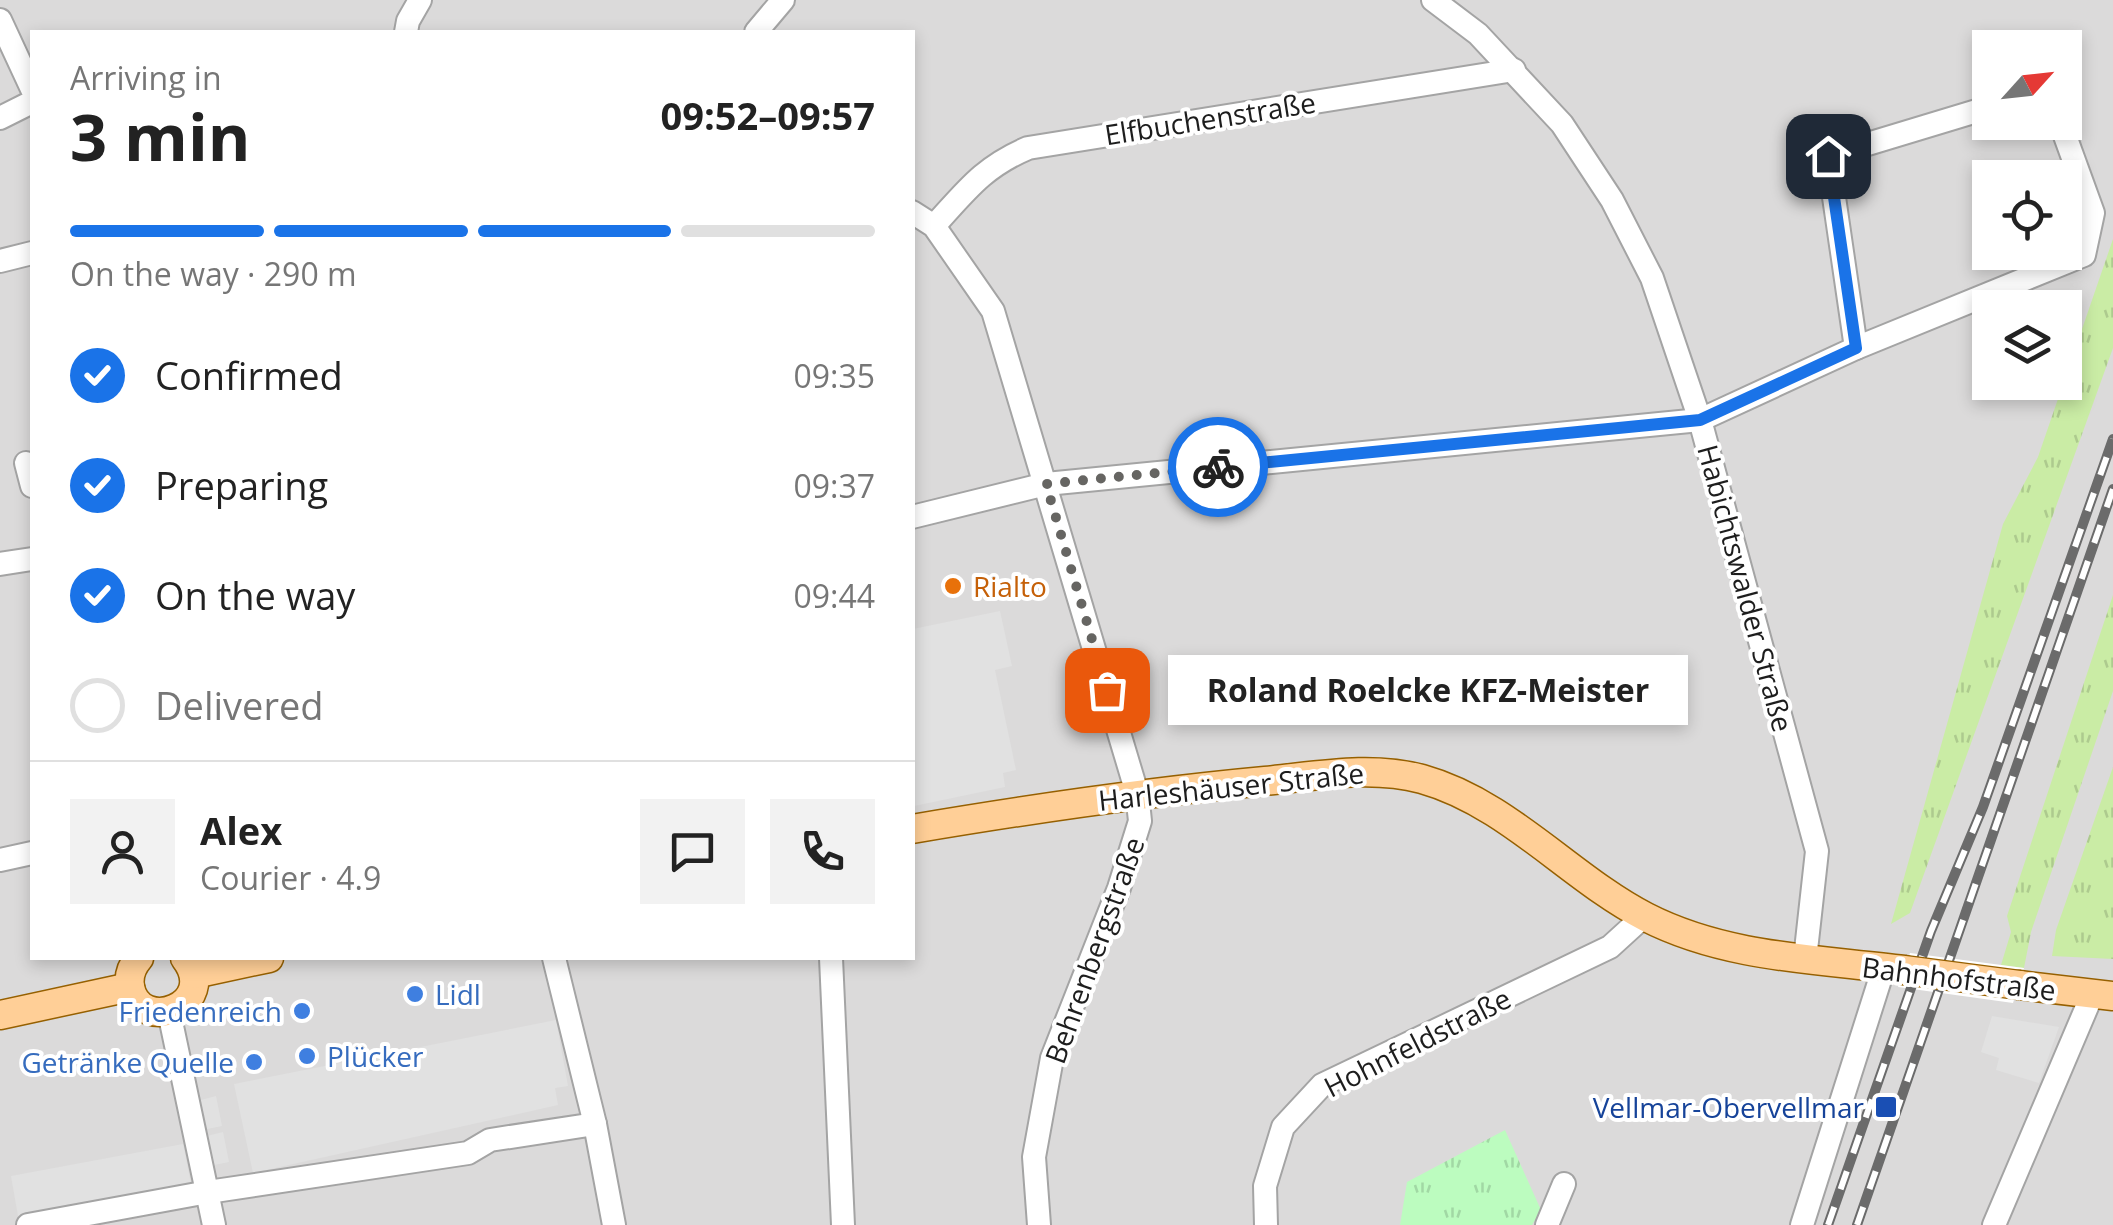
<!DOCTYPE html>
<meta charset="utf-8">
<style>
:root{--surface:#fff;--page:#f2f2f2;--text:#222;--muted:#767676;--line:#e0e0e0;--accent:#1a73e8}
body{margin:0;font-family:"Open Sans",sans-serif;background:var(--page);color:var(--text);height:100vh;display:flex;flex-direction:column;font-size:38px;white-space:nowrap}
*{box-sizing:border-box;margin:0}
p{font-size:32px;color:var(--muted)}
.icon{flex:none;width:55px;height:55px;fill:none;stroke:currentColor;stroke-width:2;stroke-linecap:round;stroke-linejoin:round}
.map{position:relative;flex:1;overflow:hidden}
.drawer{position:absolute;left:30px;top:30px;width:885px;height:930px;display:flex;flex-direction:column;background:var(--surface);border-radius:0px;box-shadow:0 5px 15px #0003}
.drawer>*{flex:none}
.needle{width:65px;rotate:63deg}
.fabs{position:absolute;left:1972px;top:30px;display:grid;gap:20px}
.fabs a{display:grid;place-items:center;width:110px;height:110px;border-radius:0px;background:var(--surface);box-shadow:0 5px 15px #0003;font-size:50px}
.pin{position:absolute;display:grid;place-items:center;width:85px;height:85px;color:#fff;margin:-42px;border-radius:20px;box-shadow:0 5px 15px #0006}
.courier{position:absolute;display:grid;place-items:center;width:100px;height:100px;margin:-50px;border:8px solid #1a73e8;border-radius:50%;background:#fff;color:#222;box-shadow:0 2px 12px #0007}
.bubble{position:absolute;height:70px;border-radius:0px;background:var(--surface);box-shadow:0 5px 15px #0003;font-size:32px;font-weight:700;line-height:70px;text-align:center}
.overview em{font-style:normal;font-weight:700}
.overview div{display:flex;flex-direction:column-reverse}
.overview{display:flex;align-items:center;justify-content:space-between;height:170px;padding:0 40px}
h1{font-size:65px;font-weight:700;line-height:75px}
.bar{display:grid;grid-template-columns:repeat(4,1fr);gap:15px 10px;align-content:center;height:120px;padding:0 40px}
.bar i{height:12px;border-radius:8px;background:var(--line)}
.bar .active{background:var(--accent)}
.bar p{grid-column:span 4}
.line{display:flex;align-items:center;gap:25px;padding:0 40px;border-top:2px solid var(--line)}
.line div{flex:1}
.round{display:grid;place-items:center;flex:none;width:105px;height:105px;border-radius:0px;background:var(--page)}
ol{padding:0 40px;list-style:none}
li{display:flex;align-items:center;gap:30px;height:110px}
li p{margin-inline-start:auto}
li .icon{padding:10px;border-radius:50%;background:var(--accent);color:#fff;stroke-width:4}
li:last-child{color:var(--muted)}
li i{width:55px;height:55px;border:5px solid var(--line);border-radius:50%}
.map>svg:first-child{display:block}
.residential{fill:#dbdada;fill-rule:evenodd}
.grass{fill:url(#grass-tufts)}
.park{fill:url(#park-tufts)}
.parking{fill:#e1e1e1}
.pier{fill:#fff}
.lines{fill:none;stroke-linecap:round;stroke-linejoin:round}
.minor-casing{stroke:#a4a4a4;stroke-width:26}
.major-casing{stroke:#966000;stroke-width:31}
.minor{stroke:#fff;stroke-width:22}
.major{stroke:#ffcf97;stroke-width:28}
.rail-casing{stroke:#6b6b6b;stroke-width:10}
.rail{stroke:#fff;stroke-width:6;stroke-dasharray:19;stroke-linecap:butt}
.major-bridge-casing{stroke:#966000;stroke-width:31;stroke-linecap:butt}
.major-bridge{stroke:#ffcf97;stroke-width:28}
.done{stroke:#666562;stroke-width:10;stroke-dasharray:0 18}
.route{stroke:#1a73e8;stroke-width:12}
.food-dot{fill:#e8710a;stroke:#fff;stroke-width:4}
.shop-dot{fill:#3f7fe0;stroke:#fff;stroke-width:4}
.transit-dot{fill:#1a4fb4;stroke:#fff;stroke-width:4}
.labels{text-anchor:middle;dominant-baseline:central;stroke-width:8;stroke-linejoin:round;paint-order:stroke}
.street-label{font-size:28px;fill:#1d1d1d;stroke:#fff}
.food-label{font-size:28px;fill:#c56008;stroke:#fff;text-anchor:start}
.shop-label{font-size:28px;fill:#366cbe;stroke:#fff;text-anchor:start}
.transit-label{font-size:28px;fill:#164399;stroke:#fff;text-anchor:end}
</style>
<div class="map">
<svg width="2113" height="1225" viewBox="0 0 2113 1225">
<defs>
<pattern id="grass-tufts" width="24" height="20" patternUnits="userSpaceOnUse" patternTransform="scale(2.5)"><rect width="24" height="20" fill="#caeca5"/><path d="M3 7l-1-3M5 7V3M7 7l1-3M15 17l-1-3M17 17v-4M19 17l1-3" fill="none" stroke="#adca8e"/></pattern>
<pattern id="park-tufts" width="24" height="20" patternUnits="userSpaceOnUse" patternTransform="scale(2.5)"><rect width="24" height="20" fill="#bcfcbf"/><path d="M3 7l-1-3M5 7V3M7 7l1-3M15 17l-1-3M17 17v-4M19 17l1-3" fill="none" stroke="#a1d8a4"/></pattern>
</defs>
<rect width="100%" height="100%" fill="#efeae2"/>
<!-- residential -->
<path class="residential" d="M0,0H2113V1225H0ZM32,32H912V958H32ZM1990,48H2065V122H1990ZM1990,178H2065V252H1990ZM1990,308H2065V382H1990Z"/>
<!-- grass -->
<g class="grass">
<path d="M2113,239V348L1910,913L1891,924L2003,524L2038,457Z"/>
<path d="M2113,595V691L2031,932L2024,968L2001,965L2011,932L2007,916Z"/>
<path d="M2113,767V959L2052,956L2056,930Z"/>
</g>
<!-- park -->
<path class="park" d="M1505,1130L1541,1210L1532,1225H1400L1407,1182Z"/>
<!-- parking -->
<g class="parking">
<path d="M1000,611L1012,666L995,670L1016,770L1003,773L1005,787L914,806L913,629Z"/>
<path d="M1992,1016L2059,1027L2039,1083L1996,1070L1999,1058L1981,1052Z"/>
<path d="M556,1020L568,1086L555,1088L558,1105L253,1173L234,1084Z"/>
<path d="M216,1096L222,1126L207,1129L201,1100Z"/>
<path d="M223,1132L229,1162L214,1165L207,1136Z"/>
<path d="M183,1144L191,1184L18,1216L11,1176Z"/>
</g>
<!-- pier -->
<path class="pier" d="M1910,953L2024,968L2013,1003L1898,987Z"/>
<g class="lines">
<!-- minor casing -->
<g class="minor-casing">
<g id="minor">
<path d="M1433,0L1478,34L1562,124L1612,200L1652,278L1700,420L1817,851L1805,959"/>
<path d="M0,20L32,89"/>
<path d="M406,32L408,21L420,0"/>
<path d="M756,32L783,0"/>
<path d="M0,118L32,102"/>
<path d="M912,212L934,226L993,311L1137,793L1140,821L1119,888L1052,1058L1034,1157L1039,1225"/>
<path d="M934,226C966,191 983,167 1028,148L1514,70"/>
<path d="M0,261L32,253"/>
<path d="M1856,348L1828,156L1990,107"/>
<path d="M26,463L32,486"/>
<path d="M912,517L1046,484L1700,420L1856,348L2084,255L2093,213L2060,122"/>
<path d="M0,564L32,559"/>
<path d="M0,860L32,853"/>
<path d="M554,958L595,1124L614,1225"/>
<path d="M831,958L843,1225"/>
<path d="M169,1012L214,1225"/>
<path d="M28,1225L208,1192L468,1153L490,1140L595,1124"/>
<path d="M1266,1225L1265,1186L1283,1127L1322,1085L1610,947L1644,916"/>
<path d="M1547,1225L1564,1184"/>
<path d="M1802,1225L1884,967"/>
<path d="M1994,1225L2092,995"/>
</g>
</g>
<!-- major casing -->
<g class="major-casing">
<g id="major">
<path d="M912,829C1030,809 1146,792 1265,781C1317,776 1370,765 1422,779C1508,803 1570,878 1646,917C1726,958 1817,959 1904,970"/>
<path d="M139,958C132,966 128,975 130,987C140,1036 221,1005 185,958"/>
<path d="M194,974L269,958"/>
<path d="M2019,985L2113,996"/>
<path d="M0,1015L130,987"/>
</g>
</g>
<!-- minor -->
<use href="#minor" class="minor"/>
<!-- major -->
<use href="#major" class="major"/>
<!-- rail casing -->
<g class="rail-casing">
<g id="rail">
<path d="M1828,1225L1931,931L1983,807L2113,439"/>
<path d="M1857,1225L2113,489"/>
</g>
</g>
<!-- rail -->
<use href="#rail" class="rail"/>
<!-- major-bridge casing -->
<g class="major-bridge-casing">
<path id="major-bridge" d="M1904,970L2019,985"/>
</g>
<!-- major-bridge -->
<use href="#major-bridge" class="major-bridge"/>
</g>
<g class="lines">
<!-- done -->
<path class="done" d="M1107,690L1046,484L1218,467"/>
<!-- route -->
<path class="route" d="M1218,467L1700,420L1856,348L1828,156"/>
</g>
<!-- markers -->
<circle class="food-dot" cx="953" cy="586" r="10"/>
<g class="shop-dot">
<circle cx="415" cy="994" r="10"/>
<circle cx="302" cy="1011" r="10"/>
<circle cx="307" cy="1056" r="10"/>
<circle cx="254" cy="1062" r="10"/>
</g>
<rect class="transit-dot" x="1874" y="1095" width="24" height="24" rx="5"/>
<g class="labels">
<!-- street labels -->
<g class="street-label">
<text transform="translate(1210 118) rotate(-9)">Elfbuchenstraße</text>
<text transform="translate(1746 588) rotate(75)">Habichtswalder Straße</text>
<text transform="translate(1231 786) rotate(-6)">Harleshäuser Straße</text>
<text transform="translate(1094 950) rotate(-70)">Behrenbergstraße</text>
<text transform="translate(1959 978) rotate(7)">Bahnhofstraße</text>
<text transform="translate(1417 1042) rotate(-27)">Hohnfeldstraße</text>
</g>
<!-- food labels -->
<g class="food-label">
<text x="973" y="586">Rialto</text>
</g>
<!-- shop labels -->
<g class="shop-label">
<text x="435" y="994">Lidl</text>
<text x="282" y="1011" text-anchor="end">Friedenreich</text>
<text x="327" y="1056">Plücker</text>
<text x="234" y="1062" text-anchor="end">Getränke Quelle</text>
</g>
<!-- transit labels -->
<g class="transit-label">
<text x="1864" y="1107">Vellmar-Obervellmar</text>
</g>
</g>
</svg>
<div class="fabs">
<a><svg class="needle" viewBox="-14 -14 28 28"><path d="M0-13l5 13h-10z" fill="#e53935"/><path d="M0 13l5-13h-10z" fill="#767676"/></svg></a>
<a><svg class="icon" aria-label="locate" viewBox="0 0 24 24"><circle cx="12" cy="12" r="6"/><path d="M12 2v4M12 18v4M2 12h4M18 12h4"/></svg></a>
<a><svg class="icon" aria-label="layers" viewBox="0 0 24 24"><path d="M12 4l9 5-9 5-9-5zM3 14l9 5 9-5"/></svg></a>
</div>
<div class="pin" style="left:1107px;top:690px;background:#ea580c"><svg class="icon" aria-label="bag" viewBox="0 0 24 24"><path d="M5 8h14l-1 12H6zM9 8a3 3 0 0 1 6 0"/></svg></div>
<div class="pin" style="left:1828px;top:156px;background:#1f2937"><svg class="icon" aria-label="home" viewBox="0 0 24 24"><path d="M3 11l9-7 9 7M6 9v11h12V9"/></svg></div>
<div class="courier" style="left:1218px;top:467px"><svg class="icon" aria-label="bike" viewBox="0 0 24 24"><circle cx="6" cy="16" r="4"/><circle cx="18" cy="16" r="4"/><path d="M6 16l4-8h5l3 8M10 8l3 8H6M13 5h3"/></svg></div>
<div class="bubble" style="left:1168px;top:655px;width:520px">Roland Roelcke KFZ-Meister</div>
<section class="drawer">
<div class="overview"><div><h1>3 min</h1><p>Arriving in</p></div><em>09:52–09:57</em></div>
<div class="bar"><i class="active"></i><i class="active"></i><i class="active"></i><i></i><p>On the way · 290 m</p></div>
<ol>
<li><svg class="icon" aria-label="check" viewBox="0 0 24 24"><path d="M5 12l5 5 9-10"/></svg>Confirmed<p>09:35</p></li>
<li><svg class="icon" aria-label="check" viewBox="0 0 24 24"><path d="M5 12l5 5 9-10"/></svg>Preparing<p>09:37</p></li>
<li><svg class="icon" aria-label="check" viewBox="0 0 24 24"><path d="M5 12l5 5 9-10"/></svg>On the way<p>09:44</p></li>
<li><i></i>Delivered</li>
</ol>
<div class="line" style="height:180px"><a class="round"><svg class="icon" aria-label="person" viewBox="0 0 24 24"><circle cx="12" cy="8" r="4"/><path d="M4 21q1-7 8-7t8 7"/></svg></a><div><b>Alex</b><p>Courier · 4.9</p></div><a class="round"><svg class="icon" aria-label="chat" viewBox="0 0 24 24"><path d="M4 5h16v11H9l-5 4z"/></svg></a><a class="round"><svg class="icon" aria-label="phone" viewBox="0 0 24 24"><path d="M5 4h4l2 5-3 2q2 4 5 5l2-3 5 2v4C11 20 4 13 5 4z"/></svg></a></div>
</section>
</div>
